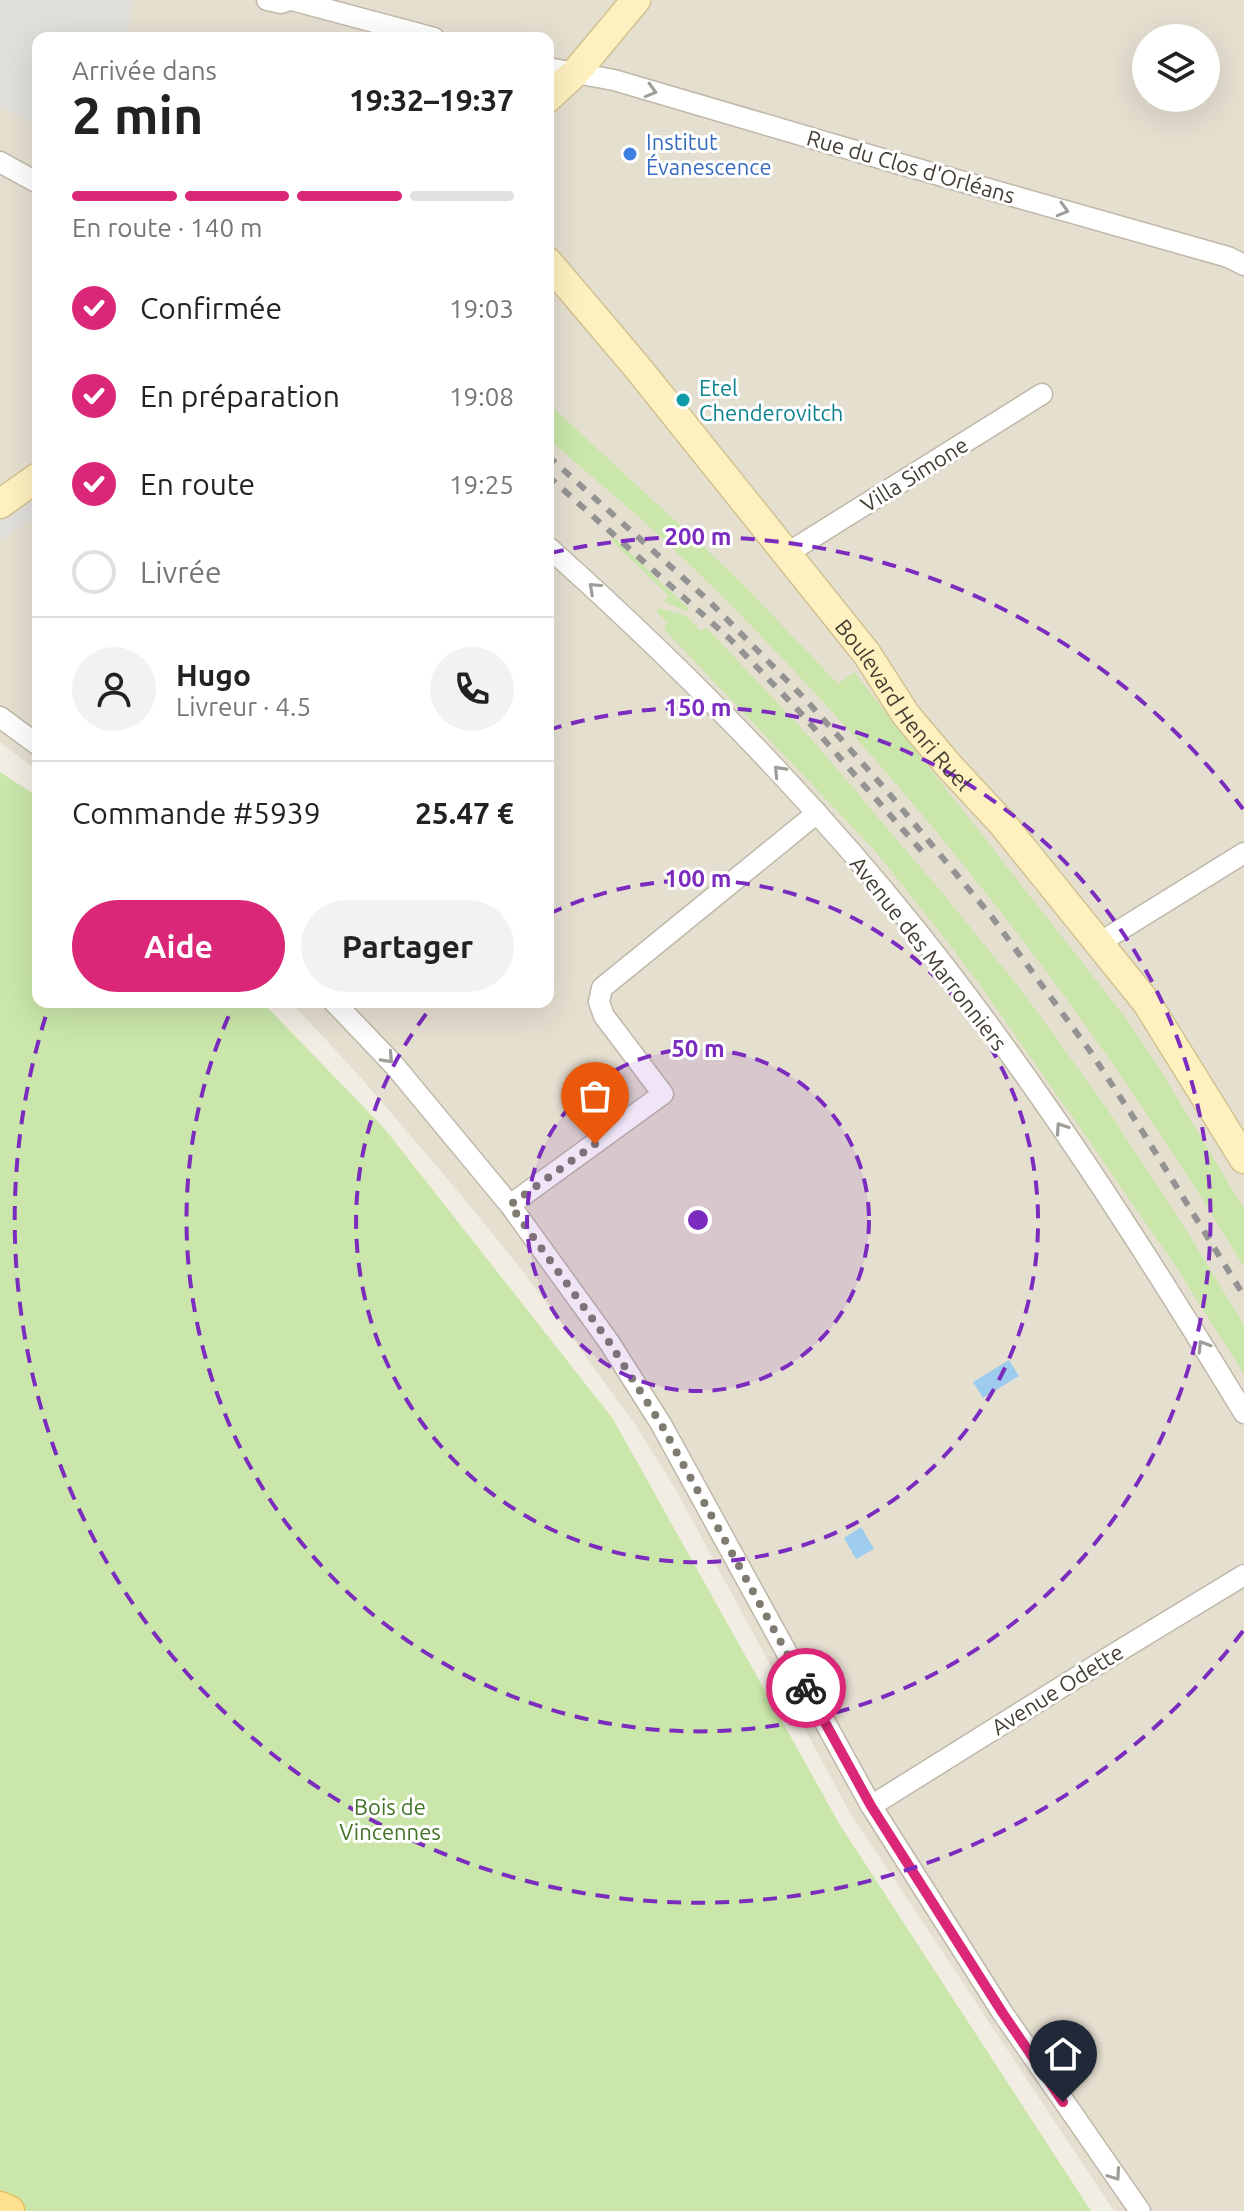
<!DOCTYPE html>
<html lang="fr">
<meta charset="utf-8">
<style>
:root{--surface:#fff;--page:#f2f2f2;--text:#222;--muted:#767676;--line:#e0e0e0;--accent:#db2777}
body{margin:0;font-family:Ubuntu,sans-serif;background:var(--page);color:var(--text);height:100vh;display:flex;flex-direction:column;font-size:30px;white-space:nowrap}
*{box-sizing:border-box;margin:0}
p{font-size:26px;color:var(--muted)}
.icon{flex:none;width:44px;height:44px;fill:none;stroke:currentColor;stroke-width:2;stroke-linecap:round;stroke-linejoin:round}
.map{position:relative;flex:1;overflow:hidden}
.side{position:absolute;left:32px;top:32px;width:522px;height:976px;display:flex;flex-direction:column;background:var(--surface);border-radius:16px;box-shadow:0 8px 32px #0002}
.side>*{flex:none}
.fabs{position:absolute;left:1132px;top:24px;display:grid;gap:16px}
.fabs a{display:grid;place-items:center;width:88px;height:88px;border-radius:50%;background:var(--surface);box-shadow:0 8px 32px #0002;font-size:40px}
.pin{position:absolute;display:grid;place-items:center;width:68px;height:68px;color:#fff;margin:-82px -34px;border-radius:50% 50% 50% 0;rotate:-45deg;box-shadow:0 0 8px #0007}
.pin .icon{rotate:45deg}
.courier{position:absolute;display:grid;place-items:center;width:80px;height:80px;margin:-40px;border:6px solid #db2777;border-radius:50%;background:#fff;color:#222;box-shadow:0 2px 10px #0007}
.overview em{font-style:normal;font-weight:600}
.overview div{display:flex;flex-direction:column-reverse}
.overview{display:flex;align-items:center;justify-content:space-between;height:136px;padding:0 40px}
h1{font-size:52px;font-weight:600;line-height:60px}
.bar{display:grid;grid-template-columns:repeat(4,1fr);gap:12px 8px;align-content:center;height:96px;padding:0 40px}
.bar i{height:10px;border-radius:6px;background:var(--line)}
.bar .active{background:var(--accent)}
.bar p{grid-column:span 4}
.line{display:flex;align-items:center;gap:20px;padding:0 40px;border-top:2px solid var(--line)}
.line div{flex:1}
.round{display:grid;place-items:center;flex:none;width:84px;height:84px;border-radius:42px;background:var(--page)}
ol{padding:0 40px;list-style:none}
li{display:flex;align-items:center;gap:24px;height:88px}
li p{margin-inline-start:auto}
li .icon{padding:8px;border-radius:50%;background:var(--accent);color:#fff;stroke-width:4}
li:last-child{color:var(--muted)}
li i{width:44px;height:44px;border:4px solid var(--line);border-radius:50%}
.primary-button{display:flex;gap:16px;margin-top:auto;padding:16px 40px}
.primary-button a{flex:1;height:92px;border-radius:48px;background:var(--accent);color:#fff;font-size:32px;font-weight:600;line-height:92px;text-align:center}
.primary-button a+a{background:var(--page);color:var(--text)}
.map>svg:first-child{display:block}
.residential{fill:#e5dfd0;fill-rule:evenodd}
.green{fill:#cae6aa}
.parking{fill:#e1dfdb}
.water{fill:#9dccef}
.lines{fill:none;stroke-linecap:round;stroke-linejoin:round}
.street-casing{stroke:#bfb8a8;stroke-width:23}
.secondary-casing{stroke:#d2c292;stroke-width:31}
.primary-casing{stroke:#e3be5f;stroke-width:33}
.street{stroke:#fff;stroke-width:20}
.secondary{stroke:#fef1bf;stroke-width:28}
.primary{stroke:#fee18f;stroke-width:30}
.rail{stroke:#939393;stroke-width:6;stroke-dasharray:10 10;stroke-linecap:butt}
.oneway{stroke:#a19e99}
.done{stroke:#807b70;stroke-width:8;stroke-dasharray:0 14.4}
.route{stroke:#db2777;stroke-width:10}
.ring{fill:none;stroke:#7b2cbf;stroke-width:4;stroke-dasharray:14 10}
.shop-dot{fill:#3f7fe0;stroke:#fff;stroke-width:3}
.culture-dot{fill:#0f9aa8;stroke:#fff;stroke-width:3}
.labels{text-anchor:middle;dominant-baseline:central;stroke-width:6;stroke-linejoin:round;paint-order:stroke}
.shop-label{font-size:22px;fill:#366cbe;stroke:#fff;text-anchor:start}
.street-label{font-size:22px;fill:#433d33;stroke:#fff}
.culture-label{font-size:22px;fill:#0d838f;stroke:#fff;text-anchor:start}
.park-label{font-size:22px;fill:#427427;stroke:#fff}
.centre{fill:#7b2cbf;stroke:#fff;stroke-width:4}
.ring-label{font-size:24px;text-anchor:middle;font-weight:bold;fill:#7b2cbf;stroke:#fff;stroke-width:6;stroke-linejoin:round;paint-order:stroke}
</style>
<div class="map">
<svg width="1244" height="2211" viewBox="0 0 1244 2211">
<rect width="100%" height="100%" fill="#f1ede2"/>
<!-- residential -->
<path class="residential" d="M0,0H1244V2211H1114L849,1811L676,1490L635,1424L525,1274L456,1189L362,1079L291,1002H548V38H38V771L0,742ZM1146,38H1206V98H1146Z"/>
<!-- green -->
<g class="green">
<path d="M548,403L737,578L838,684L854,672L1125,1017L1161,1071L1244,1209V1267C1084,1000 888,752 662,538C625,504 586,472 548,439Z"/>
<path d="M614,538L689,609L686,611L663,601L669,596L611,540Z"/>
<path d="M660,608L687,616L700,631L707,628L814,742L954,907L1025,995L1108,1110L1188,1233L1244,1325V1374L1176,1267L1081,1129L975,978L946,940L877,853L664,629L668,623L656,611Z"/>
<path d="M0,772L38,797V1002H262L384,1128L613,1419L840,1825L1091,2211H0Z"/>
</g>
<!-- parking -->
<g class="parking">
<path d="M0,0H134L125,38H38V126L0,106Z"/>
<path d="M38,495V515L0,541V522Z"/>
</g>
<!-- water -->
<g class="water">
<path d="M1009,1360L1019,1376L983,1398L973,1382Z"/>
<path d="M861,1527L874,1549L856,1559L844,1538Z"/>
</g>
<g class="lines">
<!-- street casing -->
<g class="street-casing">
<g id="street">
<path d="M267,0L281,3L289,0"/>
<path d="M292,0L434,38"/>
<path d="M548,68L614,80L893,162L1228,257L1244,265"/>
<path d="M0,162L38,183"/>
<path d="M548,547C681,666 806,792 917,931C1038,1083 1143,1247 1244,1413"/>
<path d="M786,554L1042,394"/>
<path d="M0,717L38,745"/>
<path d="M1099,943L1244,853"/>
<path d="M334,1002L394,1065L510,1205L609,1342L661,1424L870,1804L1002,2012L1140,2211"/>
<path d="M510,1205L663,1094L604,1016L599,1002L602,988L817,813"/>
<path d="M871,1806L1119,1651L1244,1575"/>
</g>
</g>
<!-- secondary casing -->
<g class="secondary-casing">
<g id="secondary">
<path d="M548,98L576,72L636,0"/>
<path id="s1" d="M548,262L637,367L867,654L906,715L950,767L1002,823L1147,1003L1244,1159"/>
<path d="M0,504L38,477"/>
</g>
</g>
<!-- primary casing -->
<g class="primary-casing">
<path id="primary" d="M0,2207L9,2211"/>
</g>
<!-- street -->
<use href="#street" class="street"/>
<!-- secondary -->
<use href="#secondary" class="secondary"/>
<!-- primary -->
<use href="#primary" class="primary"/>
<!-- rail -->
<g class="rail">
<path d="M548,456L710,602L807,701L887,791L992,917L1090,1051L1139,1126L1244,1296"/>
<path d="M548,476L729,638L798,710L926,856"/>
</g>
</g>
<!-- one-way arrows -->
<defs><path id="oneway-chevron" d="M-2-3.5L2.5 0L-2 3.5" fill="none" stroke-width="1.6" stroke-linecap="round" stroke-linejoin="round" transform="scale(2)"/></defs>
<g class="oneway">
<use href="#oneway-chevron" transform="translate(651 91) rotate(16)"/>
<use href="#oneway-chevron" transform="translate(1063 210) rotate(16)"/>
<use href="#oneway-chevron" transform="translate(594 588) rotate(-138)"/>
<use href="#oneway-chevron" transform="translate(779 771) rotate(-133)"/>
<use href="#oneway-chevron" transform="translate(388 1058) rotate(47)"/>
<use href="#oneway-chevron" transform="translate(1061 1128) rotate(-124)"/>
<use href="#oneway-chevron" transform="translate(1203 1346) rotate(-122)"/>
<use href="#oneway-chevron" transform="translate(1115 2175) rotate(55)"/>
</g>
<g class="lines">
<!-- done -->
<path class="done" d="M595,1144L510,1205L609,1342L661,1424L806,1688"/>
<!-- route -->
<path class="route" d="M806,1688L871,1806L1002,2012L1063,2102"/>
</g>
<!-- distance rings -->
<circle cx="698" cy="1220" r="171" fill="#7b2cbf" fill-opacity=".12"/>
<g class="ring">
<circle cx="698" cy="1220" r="171"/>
<path d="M549 914A341 341 0 1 1 435 1003"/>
<path d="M548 730A512 512 0 1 1 234 1004"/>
<path d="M1243 1631A683 683 0 0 1 50 1003M550 553A683 683 0 0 1 1243 809"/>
</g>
<!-- markers -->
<circle class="shop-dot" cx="630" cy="154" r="8"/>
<circle class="culture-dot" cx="683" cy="400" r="8"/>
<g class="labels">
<!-- shop labels -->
<g class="shop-label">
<text x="646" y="141">Institut<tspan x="646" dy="25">Évanescence</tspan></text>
</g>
<!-- street labels -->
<g class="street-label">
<text transform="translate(911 166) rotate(16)">Rue du Clos d'Orléans</text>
<text transform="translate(914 474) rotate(-32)">Villa Simone</text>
<text stroke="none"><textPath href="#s1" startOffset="568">Boulevard Henri Ruel</textPath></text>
<text transform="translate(929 953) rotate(52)">Avenue des Marronniers</text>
<text transform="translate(1057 1689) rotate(-32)">Avenue Odette</text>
</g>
<!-- culture labels -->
<g class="culture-label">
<text x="699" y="387">Etel<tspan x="699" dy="25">Chenderovitch</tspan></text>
</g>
<!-- park labels -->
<g class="park-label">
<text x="390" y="1806">Bois de<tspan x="390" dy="25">Vincennes</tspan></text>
</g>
</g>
<circle cx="698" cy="1220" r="12" class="centre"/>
<g class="ring-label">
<text x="698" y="545">200 m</text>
<text x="698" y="716">150 m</text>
<text x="698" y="887">100 m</text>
<text x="698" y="1057">50 m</text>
</g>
</svg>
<div class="fabs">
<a><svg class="icon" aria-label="layers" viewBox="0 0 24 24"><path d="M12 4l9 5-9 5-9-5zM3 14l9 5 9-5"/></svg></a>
</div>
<div class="pin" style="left:595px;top:1144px;background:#ea580c"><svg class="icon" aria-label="bag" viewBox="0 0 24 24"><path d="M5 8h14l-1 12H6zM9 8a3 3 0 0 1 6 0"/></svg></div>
<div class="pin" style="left:1063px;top:2102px;background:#1f2937"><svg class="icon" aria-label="home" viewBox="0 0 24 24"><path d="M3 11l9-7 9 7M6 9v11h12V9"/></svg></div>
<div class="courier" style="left:806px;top:1688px"><svg class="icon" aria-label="bike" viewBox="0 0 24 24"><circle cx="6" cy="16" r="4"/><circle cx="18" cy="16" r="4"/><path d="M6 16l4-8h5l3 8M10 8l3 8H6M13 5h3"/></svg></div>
<section class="side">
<div class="overview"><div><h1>2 min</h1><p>Arrivée dans</p></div><em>19:32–19:37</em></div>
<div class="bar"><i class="active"></i><i class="active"></i><i class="active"></i><i></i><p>En route · 140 m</p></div>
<ol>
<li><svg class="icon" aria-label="check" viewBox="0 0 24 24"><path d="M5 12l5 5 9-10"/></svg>Confirmée<p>19:03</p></li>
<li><svg class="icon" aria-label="check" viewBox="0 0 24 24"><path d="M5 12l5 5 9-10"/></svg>En préparation<p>19:08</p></li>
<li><svg class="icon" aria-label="check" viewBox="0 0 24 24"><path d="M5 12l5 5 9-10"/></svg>En route<p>19:25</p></li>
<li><i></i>Livrée</li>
</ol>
<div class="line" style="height:144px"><a class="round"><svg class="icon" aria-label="person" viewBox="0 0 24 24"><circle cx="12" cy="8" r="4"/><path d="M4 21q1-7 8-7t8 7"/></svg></a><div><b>Hugo</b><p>Livreur · 4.5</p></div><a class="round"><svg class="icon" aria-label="phone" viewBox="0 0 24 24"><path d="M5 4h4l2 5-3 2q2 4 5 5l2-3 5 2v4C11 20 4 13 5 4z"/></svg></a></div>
<div class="line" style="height:104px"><div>Commande #5939</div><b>25.47 €</b></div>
<div class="primary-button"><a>Aide</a><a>Partager</a></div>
</section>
</div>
